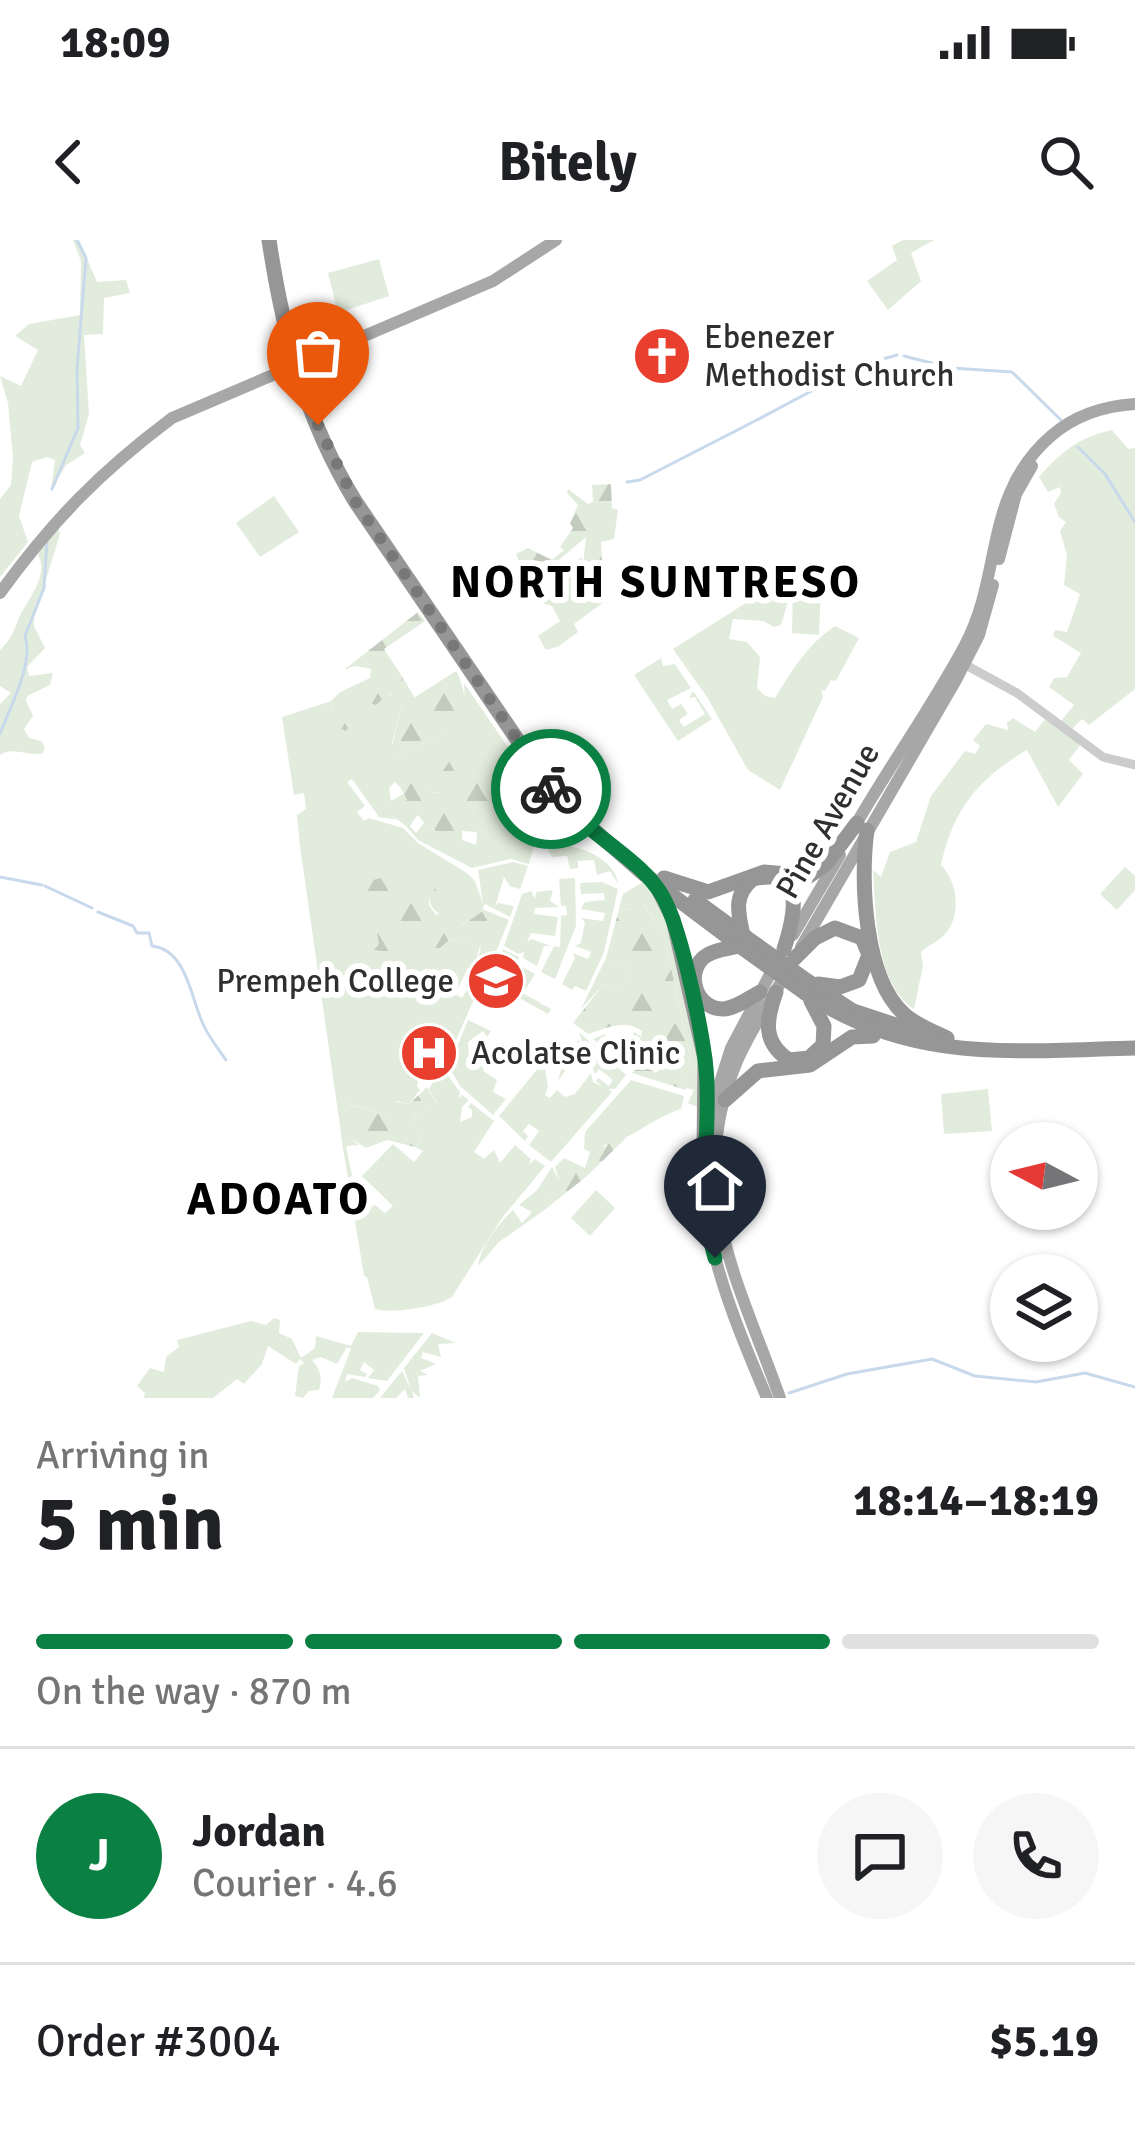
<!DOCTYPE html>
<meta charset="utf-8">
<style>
:root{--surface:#fff;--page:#f6f6f6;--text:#202124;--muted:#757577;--line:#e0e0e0;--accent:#0b8043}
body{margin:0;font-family:Signika,sans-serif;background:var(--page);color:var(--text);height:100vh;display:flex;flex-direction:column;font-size:45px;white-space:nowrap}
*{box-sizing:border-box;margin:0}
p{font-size:39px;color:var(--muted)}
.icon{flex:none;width:66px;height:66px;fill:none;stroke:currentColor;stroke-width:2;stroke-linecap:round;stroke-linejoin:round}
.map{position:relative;height:1158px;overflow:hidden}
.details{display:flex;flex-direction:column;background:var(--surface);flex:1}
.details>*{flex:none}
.needle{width:78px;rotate:277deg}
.fabs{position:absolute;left:990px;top:882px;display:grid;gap:24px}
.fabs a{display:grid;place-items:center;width:108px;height:108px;border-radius:50%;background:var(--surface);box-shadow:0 3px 9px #0004;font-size:60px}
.pin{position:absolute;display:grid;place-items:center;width:102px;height:102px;color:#fff;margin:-123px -51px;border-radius:50% 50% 50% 0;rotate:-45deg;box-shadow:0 0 12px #0007}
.pin .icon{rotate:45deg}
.courier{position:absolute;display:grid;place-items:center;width:120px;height:120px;margin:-60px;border:9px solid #0b8043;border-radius:50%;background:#fff;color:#222;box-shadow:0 3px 15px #0007}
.overview em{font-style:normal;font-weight:700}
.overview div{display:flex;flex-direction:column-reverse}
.overview{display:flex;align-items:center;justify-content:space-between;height:204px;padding:0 36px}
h1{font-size:78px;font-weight:700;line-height:90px}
.bar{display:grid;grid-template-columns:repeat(4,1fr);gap:18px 12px;align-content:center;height:144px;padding:0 36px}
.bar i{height:15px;border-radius:9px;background:var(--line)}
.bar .active{background:var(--accent)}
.bar p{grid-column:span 4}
.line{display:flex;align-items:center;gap:30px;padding:0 36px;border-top:3px solid var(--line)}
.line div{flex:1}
.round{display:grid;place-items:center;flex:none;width:126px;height:126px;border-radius:63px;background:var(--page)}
.status{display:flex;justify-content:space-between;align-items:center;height:84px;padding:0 60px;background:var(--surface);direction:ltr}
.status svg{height:33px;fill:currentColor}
header{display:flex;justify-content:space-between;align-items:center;height:156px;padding:0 36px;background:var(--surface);font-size:54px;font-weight:700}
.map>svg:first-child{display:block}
.green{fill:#e2ecdd}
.forest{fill:url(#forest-firs)}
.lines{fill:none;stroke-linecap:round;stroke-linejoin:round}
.stream{stroke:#c8d9ec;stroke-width:3}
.minor{stroke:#ccc;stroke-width:9}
.major{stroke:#a7a7a7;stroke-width:12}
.highway{stroke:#969696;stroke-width:15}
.highway-bridge{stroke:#969696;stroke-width:15}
.done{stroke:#787878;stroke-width:12;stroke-dasharray:0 21.6}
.route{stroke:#0b8043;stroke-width:15}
.labels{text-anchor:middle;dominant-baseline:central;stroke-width:12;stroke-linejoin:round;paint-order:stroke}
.poi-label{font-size:33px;fill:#2f2f2f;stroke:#fff;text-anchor:start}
.street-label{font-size:33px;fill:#2f2f2f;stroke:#fff}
.district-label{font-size:45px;font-weight:bold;letter-spacing:3px;fill:#000;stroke:#fff}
</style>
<div class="status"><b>18:09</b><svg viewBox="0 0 49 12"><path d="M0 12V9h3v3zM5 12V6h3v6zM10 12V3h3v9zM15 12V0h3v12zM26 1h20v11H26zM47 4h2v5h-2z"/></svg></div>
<header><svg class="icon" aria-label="back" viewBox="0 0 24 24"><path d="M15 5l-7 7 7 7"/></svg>Bitely<svg class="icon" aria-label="search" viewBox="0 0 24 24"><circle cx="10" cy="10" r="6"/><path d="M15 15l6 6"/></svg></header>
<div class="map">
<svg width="1135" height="1158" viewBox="0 0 1135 1158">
<defs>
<pattern id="forest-firs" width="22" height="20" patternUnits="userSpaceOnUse" patternTransform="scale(3)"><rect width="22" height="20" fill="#e2ecdd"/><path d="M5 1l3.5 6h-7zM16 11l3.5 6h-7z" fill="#c2cbbe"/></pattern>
</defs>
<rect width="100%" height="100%" fill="#fff"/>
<!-- green -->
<g class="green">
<path d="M73,0H79L97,42L126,40L130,53L104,58L103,94L84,95L89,174L80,205L85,213L66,225L51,250L55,220L47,217L32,222L19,276L28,302L0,337V259L11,245L13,218L8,163L0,136L21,146L38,110L15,96L29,84L80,75L81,21Z"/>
<path d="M903,0H934L911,13L921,41L888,70L867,41L897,20L892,6Z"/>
<path d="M379,19L389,56L338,73L328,33Z"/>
<path d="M1112,190L1128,209L1135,208V449L1089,485L1082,479L1072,489L1061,481L1074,465L1049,447L1054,438L1067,437L1081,413L1053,396L1055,390L1067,392L1080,354L1064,345L1067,315L1060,291L1066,282L1059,277L1054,264L1061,253L1060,247L1048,252L1039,237C1061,212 1079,197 1112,190Z"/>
<path d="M274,256L299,292L260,317L236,283Z"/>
<path d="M58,286L60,294L34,378V386L45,408L27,427L29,436L53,433L50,445L27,456L26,461L33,476L24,489L29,498L41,501L45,507L43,513C28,517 12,506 0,515V464L11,453L0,446V410C14,396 12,393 20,376C30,355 51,334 36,311Z"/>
<path d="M582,317L580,353L568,362L554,349L569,334L566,329Z"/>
<path d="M806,325L811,330L797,345L821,346L819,395L792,393L793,345L781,385L774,387L763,381L733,379L729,399L747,402L760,417L757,448L765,456L775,458C793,429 806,406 835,386L859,398L836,441L831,440L825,451L821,450L823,457L780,550L748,530L707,457L673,409Z"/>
<path d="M661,418L663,426L675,424L691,448L667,460L672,469L681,464L688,474L679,480L684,487L705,474L695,457L689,458L693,451L712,479L678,501L634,435Z"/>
<path d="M403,438L415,458L401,466L392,503L397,515L444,494L460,506V494L471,485L465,469L464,443L547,564L535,585L537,596L529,624L511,619L472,628L418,600L406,586L418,574L410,586L416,593L424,583L428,588L476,605L477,593L483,599V579L495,560L494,552L503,529L457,524L442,532L443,553L431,552L425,545L406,539L400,547L395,542L389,548L391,561L403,554L407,560L393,577L398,580L379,577L352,539L347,542L365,566L357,572L364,581L369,578L403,588L418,603L467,633L475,641L483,664L478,630L513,622L528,626L520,649L510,646L504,637L495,667L498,663L514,666L510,677L485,664L482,669L509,680L487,734L478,733L482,725L487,728V723L480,722L474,728L480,712L483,671L461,685C426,668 427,669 431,629L376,689L379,704L375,709L406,697L472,702L468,728L455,754L462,758L467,750L476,755L443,829L460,852L459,858L462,855L469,860L462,867L460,882L472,877V870L468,867L471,863L494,881L474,912L484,919L494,910L500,923L515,905L531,919L529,925L535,919L545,926L502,978L452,1057C437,1067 392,1074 375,1069L367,1037L364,1036L342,902L350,898L359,905L346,906L359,970L375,965L385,973L393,966L362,936L393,904L414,922L423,911L415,907L420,901L413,874L428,871L437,863L429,849L440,829L422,820L417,846L420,850L409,864L397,861L394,872L387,876L346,863L343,877L339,879L300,606L297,575L306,569L304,553L294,555L282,477L331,461L333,473L359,465L360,460L389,453L392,456Z"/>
<path d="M1013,478L1035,492L1045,479L1081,504L1069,520L1083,534L1058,567L1027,510C979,538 953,569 941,625C957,641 962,673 946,693C941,700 927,706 921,712L923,726L914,769C875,743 876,673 873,630L881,637L890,612L916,602L931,556L965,511L975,514L980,506L973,500L986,484L1008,490L1007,483Z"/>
<path d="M565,606C586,607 616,622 618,644L610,631L597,635L594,620L578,621V628L570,629L567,616L552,617L548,610Z"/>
<path d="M1125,627L1135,636V650L1117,670L1100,654Z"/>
<path d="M575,638L576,686L555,739L541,732L554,706L560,707L561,676L567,675L566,666H561L559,639Z"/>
<path d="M645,641L666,667L703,826L702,869L688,863L694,850L686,848L690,817L664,695L643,663L634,670L619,669L623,654Z"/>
<path d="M602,642L618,649L604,712L586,751L575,746L572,750L562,744L575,718L573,713L588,719L591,712L575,706L581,703L585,682L581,678L603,681L605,673L581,669L585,662L605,660L604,653L581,654L580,643Z"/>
<path d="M553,650L550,661L559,667L535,668L534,674L558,677L555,696L531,693L527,702L531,699L551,706H544L537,726L523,718L524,712L518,714L504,706L522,654L531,651L535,659L536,652Z"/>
<path d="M503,709L519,717L513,737L517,736L519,725L535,734L525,750L499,736L500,727L492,737L541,763L540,766L542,764L551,769L548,774L494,744L490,736Z"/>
<path d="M606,718L626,727L630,735L618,748L603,745L581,769Z"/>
<path d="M468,780L491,791L487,797L483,791L468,802L469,816H475L476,811L480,815L487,809L490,811L483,831L497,840L493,852L506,859L493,875L460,846L449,827Z"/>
<path d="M579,792L626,835L615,849H609L612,852L551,922L529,905L539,891L529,884L523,891L528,896L525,901L499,876L544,821L548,847L545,855L550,858L557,850L565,857L575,854L591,833L593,842L603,847L596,841L598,838L609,846L613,840L599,829L595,834L587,814L574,818L558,841L568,802L575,804L579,800L586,812Z"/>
<path d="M634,792L642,797L640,806L648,811L634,827H627L593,799L605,794L613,807L632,799Z"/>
<path d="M631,840L684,856L681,869C652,878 628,902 601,906L585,892Z"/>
<path d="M988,849L992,891L944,894L941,854Z"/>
<path d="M552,927L561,944L545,961L547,968L499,1002L478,1026C481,1006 499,983 513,970L522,983L532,972L519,965L537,950Z"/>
<path d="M596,950L615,968L590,996L571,978Z"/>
<path d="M274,1078L280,1080L279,1093L292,1099L301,1118L315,1108L316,1096L351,1106L358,1092L424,1093L387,1141L368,1138L374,1130L364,1122L360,1130L367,1134L365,1137L347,1134L345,1142L352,1138L378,1146L380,1150L373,1158H332L351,1109L347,1107L337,1124L321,1117L312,1120C320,1129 323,1137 319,1150L309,1151L303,1158L295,1156L299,1126L304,1123L300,1119L296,1124L268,1106L262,1124L244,1144L237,1139L213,1158H144L145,1153L137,1146L150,1128L164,1132L166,1117L179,1107L177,1100L251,1081L266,1085Z"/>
<path d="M432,1093L456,1103L438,1104L441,1117L423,1112L421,1118L436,1124L420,1131L428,1135L418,1136L420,1158L412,1151L414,1158H408L405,1149L396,1158H380L402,1131L411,1150L404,1128Z"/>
</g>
<!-- forest -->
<g class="forest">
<path d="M611,244L612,268L618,270L614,299L601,302L604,362L574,384L578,392L559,406L546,410L538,396L560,381L552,366L542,363L554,349L567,362L580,353L586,297L529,345L520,347L519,344L527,340L516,314L528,308L552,320L564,310L560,307L573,288L570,283L578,265L567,253L568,249L588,264L593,262L592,245Z"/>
<path d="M418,372L425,381L384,409L403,438L397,459L389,453L376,465L361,460L359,465L368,469L367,480H352L346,491L336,486L331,461L340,452L370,438L371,429L356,426L345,429Z"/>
<path d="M456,431C466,447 464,467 472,486L460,494V507L451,505L444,494L397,515L391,511L401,466Z"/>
<path d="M482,511L495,513L504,529L494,552L495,559L483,579L484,600L476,592L462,591V602L440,603L435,590L428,588L418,575L406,586L393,576L407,560L400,547L411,525L428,533L425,545L431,552L442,553V532L449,522L457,524L464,516Z"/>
<path d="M432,620L436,653L429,656V665L436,675L448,669L462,685L483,671L489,673L474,728H468L471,702L449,700L440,708H421L406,697L389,712L374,710L379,704L376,689L368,682L365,642L393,635L402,641L416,626Z"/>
<path d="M642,662L664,695L690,817L686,850L632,833L647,817L648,827L656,833L669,817L665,805L654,803L648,811L639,806L642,791C626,779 607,788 588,794L573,783L603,745L618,748L630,735L626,727L606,718L619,669L634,670Z"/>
<path d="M427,847L437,864L428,871L413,874L420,901L415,907L387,900L366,908L350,898L342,902L339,879L343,877L345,863L387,876L394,872L392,861L409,864Z"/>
<path d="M585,892L605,907L611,901L626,898L587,936L547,968L545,961L560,944L555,927L564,918L585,928L590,912L584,909Z"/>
</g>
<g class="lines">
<!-- stream -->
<g class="stream">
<path d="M904,116L951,128L1012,132L1061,180"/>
<path d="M755,181L819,147L832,145L855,127L897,115"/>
<path d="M1078,207L1105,234L1135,282"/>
<path d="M627,242L640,240L753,182"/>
<path d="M52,249L78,188L77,128L86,18L77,0"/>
<path d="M0,494C10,467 34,423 25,396L44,348L47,302"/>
<path d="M0,637L42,645"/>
<path d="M45,646L92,668"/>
<path d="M98,672L133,686L137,693H149L152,706C188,710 191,761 204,786C209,797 219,810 226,820"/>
<path d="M789,1153L847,1134L932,1119L975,1136L1036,1142L1085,1133L1135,1147"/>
</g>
<!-- minor -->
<path class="minor" d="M964,424L1017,453L1103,517L1135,525"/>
<!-- major -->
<g class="major">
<path d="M999,319L1016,254L1032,226"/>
<path d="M0,353C53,280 100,232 172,178L493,41L556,0"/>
<path d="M855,586C890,525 932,467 965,405C1003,334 983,255 1051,196C1075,175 1103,166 1135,164"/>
<path d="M793,695L840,615"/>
<path d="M801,707L956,440L979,395L993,345"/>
<path d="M708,880L731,808L776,723"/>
<path d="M704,906C697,995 733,1077 767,1158"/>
<path d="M780,1158C738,1039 683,948 738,819C752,788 771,760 788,730"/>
</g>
<!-- highway -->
<g class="highway">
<path d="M269,0C283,93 305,179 355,261L557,558L644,634L741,707"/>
<path d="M867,590C860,640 864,738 904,774C916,785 932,791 947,798"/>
<path d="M664,638L708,652L764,632L809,636L826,624L857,583"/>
<path d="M658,649L673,679L705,819L704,910"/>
<path d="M695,660L747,698"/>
<path d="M743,695C738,673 733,655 753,639C808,626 794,678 784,709"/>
<path d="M739,706C727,709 711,710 702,719C685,737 698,770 724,769C736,768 749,758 760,752"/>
<path d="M794,719L815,698L835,688L862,698L869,715L859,740L840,747L818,744"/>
<path d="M809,742L853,771L914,791"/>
<path d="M776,752C766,780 762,802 789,820L809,818L823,805L824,786L811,761"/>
<path d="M805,753C911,824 1014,811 1135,808"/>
<path d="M725,860L758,831L810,825L852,797L873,796"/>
</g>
<!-- highway-bridge -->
<g class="highway-bridge">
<path d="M747,698L809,742"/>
<path d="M741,707L805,753"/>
</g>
</g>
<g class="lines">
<!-- done -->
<path class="done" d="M318,185L355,261L551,549"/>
<!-- route -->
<path class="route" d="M551,549C580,591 641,617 663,657C682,691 706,804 707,844C709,905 698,959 715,1018"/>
</g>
<!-- icons -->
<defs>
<g id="church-disc" transform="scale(3)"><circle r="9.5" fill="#e83f2f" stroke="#fff"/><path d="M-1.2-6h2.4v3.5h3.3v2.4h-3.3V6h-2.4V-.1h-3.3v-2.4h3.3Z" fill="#fff"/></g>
<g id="school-disc" transform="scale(3)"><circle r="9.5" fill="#e83f2f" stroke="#fff"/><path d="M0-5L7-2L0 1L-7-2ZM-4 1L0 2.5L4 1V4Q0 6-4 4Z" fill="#fff"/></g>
<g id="hospital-disc" transform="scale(3)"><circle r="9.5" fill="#e83f2f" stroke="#fff"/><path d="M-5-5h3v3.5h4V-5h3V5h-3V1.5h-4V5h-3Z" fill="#fff"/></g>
</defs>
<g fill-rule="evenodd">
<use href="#church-disc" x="662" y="116"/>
<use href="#school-disc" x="496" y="741"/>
<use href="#hospital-disc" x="429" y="813"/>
</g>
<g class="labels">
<!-- poi labels -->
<g class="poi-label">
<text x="704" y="97">Ebenezer<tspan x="704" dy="38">Methodist Church</tspan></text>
<text x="454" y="741" text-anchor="end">Prempeh College</text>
<text x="471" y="813">Acolatse Clinic</text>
</g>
<!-- street labels -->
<g class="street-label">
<text transform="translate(828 581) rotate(-60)">Pine Avenue</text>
</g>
<!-- district labels -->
<g class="district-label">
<text x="656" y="342">NORTH SUNTRESO</text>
<text x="279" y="959">ADOATO</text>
</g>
</g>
</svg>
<div class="fabs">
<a><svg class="needle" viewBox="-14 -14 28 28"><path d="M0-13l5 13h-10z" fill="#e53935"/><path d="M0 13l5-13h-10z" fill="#757577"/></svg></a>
<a><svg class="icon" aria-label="layers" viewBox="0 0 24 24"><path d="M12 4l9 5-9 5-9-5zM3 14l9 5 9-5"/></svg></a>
</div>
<div class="pin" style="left:318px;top:185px;background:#ea580c"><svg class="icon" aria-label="bag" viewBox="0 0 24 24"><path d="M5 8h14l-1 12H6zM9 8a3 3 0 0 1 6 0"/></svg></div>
<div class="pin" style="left:715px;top:1018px;background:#1f2937"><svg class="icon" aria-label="home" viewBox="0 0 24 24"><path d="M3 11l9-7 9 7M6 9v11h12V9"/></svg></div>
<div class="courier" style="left:551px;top:549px"><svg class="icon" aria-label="bike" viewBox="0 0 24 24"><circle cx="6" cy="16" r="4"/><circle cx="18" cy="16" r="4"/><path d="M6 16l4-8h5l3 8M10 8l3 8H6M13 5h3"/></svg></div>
</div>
<section class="details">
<div class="overview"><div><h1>5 min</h1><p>Arriving in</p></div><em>18:14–18:19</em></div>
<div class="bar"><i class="active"></i><i class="active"></i><i class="active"></i><i></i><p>On the way · 870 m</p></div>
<div class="line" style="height:216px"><b class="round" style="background:var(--accent);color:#fff">J</b><div><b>Jordan</b><p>Courier · 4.6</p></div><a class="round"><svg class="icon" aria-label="chat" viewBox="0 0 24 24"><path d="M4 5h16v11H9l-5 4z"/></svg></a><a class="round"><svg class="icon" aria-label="phone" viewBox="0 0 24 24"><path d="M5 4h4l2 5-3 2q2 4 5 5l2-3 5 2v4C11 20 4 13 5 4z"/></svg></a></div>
<div class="line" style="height:156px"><div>Order #3004</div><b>$5.19</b></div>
</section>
